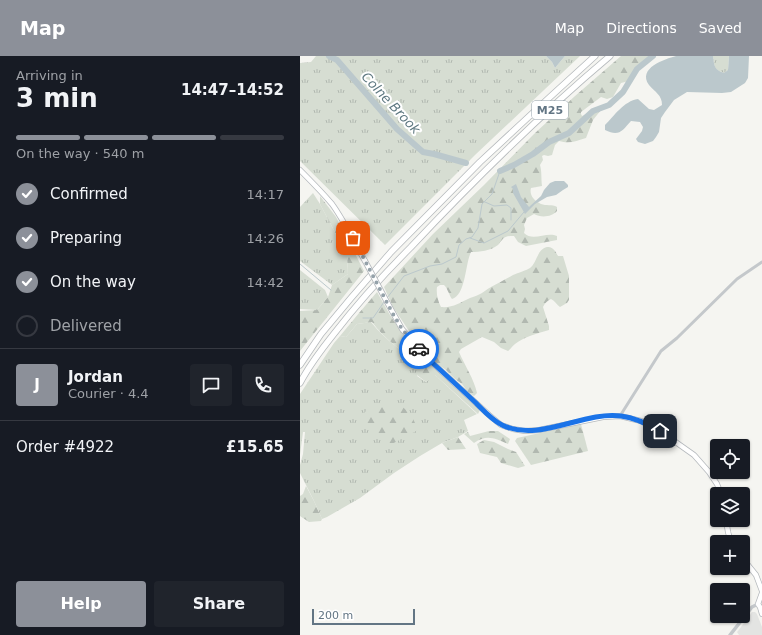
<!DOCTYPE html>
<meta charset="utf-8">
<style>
:root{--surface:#171b24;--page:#20242c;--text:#f1f3f6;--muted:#9ea1a6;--line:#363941;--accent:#8c9099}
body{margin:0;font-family:"DejaVu Sans",sans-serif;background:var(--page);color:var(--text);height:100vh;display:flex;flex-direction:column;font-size:15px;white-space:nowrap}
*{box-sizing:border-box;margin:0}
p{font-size:13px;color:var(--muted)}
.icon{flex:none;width:22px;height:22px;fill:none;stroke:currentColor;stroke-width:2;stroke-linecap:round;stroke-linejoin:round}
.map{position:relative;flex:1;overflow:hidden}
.panel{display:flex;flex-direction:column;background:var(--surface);width:300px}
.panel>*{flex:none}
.buttons{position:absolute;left:410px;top:383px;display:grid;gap:8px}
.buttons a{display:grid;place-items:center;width:40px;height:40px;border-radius:4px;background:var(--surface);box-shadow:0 1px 3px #0004;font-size:20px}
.scale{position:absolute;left:12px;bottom:10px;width:103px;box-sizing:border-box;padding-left:4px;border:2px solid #627584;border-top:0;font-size:11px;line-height:14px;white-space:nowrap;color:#627584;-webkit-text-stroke:3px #fff;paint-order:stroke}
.pin{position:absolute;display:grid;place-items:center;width:34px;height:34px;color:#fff;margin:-17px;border-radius:8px;box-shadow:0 2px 6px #0006}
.courier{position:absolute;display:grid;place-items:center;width:40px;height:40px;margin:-20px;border:3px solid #1a73e8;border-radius:50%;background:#fff;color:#222;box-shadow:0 1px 5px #0007}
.headline em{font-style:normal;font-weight:700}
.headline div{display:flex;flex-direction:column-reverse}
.headline{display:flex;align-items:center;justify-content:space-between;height:68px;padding:0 16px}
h1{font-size:26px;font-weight:700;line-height:30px}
.bar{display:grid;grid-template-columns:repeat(4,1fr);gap:6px 4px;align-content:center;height:48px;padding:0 16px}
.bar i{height:5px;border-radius:3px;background:var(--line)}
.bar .selected{background:var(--accent)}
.bar p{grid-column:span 4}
.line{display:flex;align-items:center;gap:10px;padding:0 16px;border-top:1px solid var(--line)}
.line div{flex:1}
.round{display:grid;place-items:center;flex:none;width:42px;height:42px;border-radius:4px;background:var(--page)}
ol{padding:0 16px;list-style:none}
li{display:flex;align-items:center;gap:12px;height:44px}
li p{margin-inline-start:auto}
li .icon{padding:4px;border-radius:50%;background:var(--accent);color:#fff;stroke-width:4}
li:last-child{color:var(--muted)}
li i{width:22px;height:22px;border:2px solid var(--line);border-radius:50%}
.primary-button{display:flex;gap:8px;margin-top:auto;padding:8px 16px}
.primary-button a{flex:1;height:46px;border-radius:4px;background:var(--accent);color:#fff;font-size:16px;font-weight:700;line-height:46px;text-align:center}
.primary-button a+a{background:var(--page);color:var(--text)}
header{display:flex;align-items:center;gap:24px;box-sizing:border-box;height:56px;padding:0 20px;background:var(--accent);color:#fff}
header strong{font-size:19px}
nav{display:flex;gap:22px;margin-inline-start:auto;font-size:14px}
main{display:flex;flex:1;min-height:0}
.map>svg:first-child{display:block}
.built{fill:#e3e4e2}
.grass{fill:url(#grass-tufts)}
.forest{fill:url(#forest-firs)}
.water{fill:#bbc8cc}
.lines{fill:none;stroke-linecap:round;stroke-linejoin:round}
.stream{stroke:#bbc8cc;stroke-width:1}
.river{stroke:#bbc8cc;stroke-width:6}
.primary-casing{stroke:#b5b9bd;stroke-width:6}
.motorway-casing{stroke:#b6babd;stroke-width:7}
.minor{stroke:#c4c8cb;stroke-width:3}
.tertiary{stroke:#c4c8cb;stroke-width:3.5}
.primary{stroke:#fff;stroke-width:4.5}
.motorway{stroke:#fff;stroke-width:5.5}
.primary-bridge-casing{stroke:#b5b9bd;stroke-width:6;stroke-linecap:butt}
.primary-bridge{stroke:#fff;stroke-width:4.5}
.done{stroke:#95a2aa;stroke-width:4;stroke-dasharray:0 7.2}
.route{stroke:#1a73e8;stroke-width:5}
.labels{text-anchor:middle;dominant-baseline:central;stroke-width:4;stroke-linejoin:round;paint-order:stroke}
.shield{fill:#fff;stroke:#919ea9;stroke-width:1}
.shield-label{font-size:11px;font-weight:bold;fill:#627584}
.water-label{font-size:13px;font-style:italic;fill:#5e7881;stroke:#fff}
</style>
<header>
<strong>Map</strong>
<nav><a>Map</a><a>Directions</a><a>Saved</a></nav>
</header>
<main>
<section class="panel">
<div class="headline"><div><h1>3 min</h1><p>Arriving in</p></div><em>14:47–14:52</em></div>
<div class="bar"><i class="selected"></i><i class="selected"></i><i class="selected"></i><i></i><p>On the way · 540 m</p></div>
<ol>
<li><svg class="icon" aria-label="check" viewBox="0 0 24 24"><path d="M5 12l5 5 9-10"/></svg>Confirmed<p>14:17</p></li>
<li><svg class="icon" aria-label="check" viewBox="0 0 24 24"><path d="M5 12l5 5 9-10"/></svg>Preparing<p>14:26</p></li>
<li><svg class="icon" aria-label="check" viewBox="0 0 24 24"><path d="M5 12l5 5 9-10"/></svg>On the way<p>14:42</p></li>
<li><i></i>Delivered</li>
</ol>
<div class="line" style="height:72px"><b class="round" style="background:var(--accent);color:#fff">J</b><div><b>Jordan</b><p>Courier · 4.4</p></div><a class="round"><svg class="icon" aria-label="chat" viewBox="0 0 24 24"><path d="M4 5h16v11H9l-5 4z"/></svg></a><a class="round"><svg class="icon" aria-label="phone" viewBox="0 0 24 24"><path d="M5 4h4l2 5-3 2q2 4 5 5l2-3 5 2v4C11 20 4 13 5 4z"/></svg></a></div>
<div class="line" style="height:52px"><div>Order #4922</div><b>£15.65</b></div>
<div class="primary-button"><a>Help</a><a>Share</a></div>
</section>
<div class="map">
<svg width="462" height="579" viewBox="0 0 462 579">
<defs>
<pattern id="grass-tufts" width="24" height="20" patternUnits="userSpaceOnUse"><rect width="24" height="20" fill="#d6ddd2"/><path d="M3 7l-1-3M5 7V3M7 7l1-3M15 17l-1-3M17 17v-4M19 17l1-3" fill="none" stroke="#b1b8b0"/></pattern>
<pattern id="forest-firs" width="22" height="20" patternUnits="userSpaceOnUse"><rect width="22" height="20" fill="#d6ddd2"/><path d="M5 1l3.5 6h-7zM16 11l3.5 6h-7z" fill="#b1b8b0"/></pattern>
</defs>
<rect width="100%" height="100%" fill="#f5f5f1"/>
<!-- built -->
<path class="built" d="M455,556L457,558L462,571V579H439L437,576L438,575L450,559L452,556Z"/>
<!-- grass -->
<g class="grass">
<path d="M16,0H246L252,6L255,12L265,0H280L175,99L85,189L0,105V7L11,6Z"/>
<path d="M413,0H429L428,14L424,17C414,14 414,10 413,0Z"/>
<path d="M13,137L20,148L47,199L48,218L32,229L0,205V151Z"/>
<path d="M0,214L25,234L28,241L17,254L0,253Z"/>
<path d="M71,266C85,284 104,296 122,310L117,320L126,326L134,318L177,358L164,364L168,375L158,381L142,387L120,400L94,417L60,442L27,461L22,463L14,445L0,417V409L3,398L5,376H3L0,399V338L34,287L40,280L46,281L57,268Z"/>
</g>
<!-- forest -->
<g class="forest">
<path d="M321,0H351L338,10L329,25L321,27L313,41L307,43L301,41L281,56V58L282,60L300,51L301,54L293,64L286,82C276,85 270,88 259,85L255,89L252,99L248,100L244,99L242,100L243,104L240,109C242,116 241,122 242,130L231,132C229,139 234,145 241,148C246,150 252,148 257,151V155C252,161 241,162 234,158L227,162L224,169L225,173L224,177C233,186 247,175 257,180V184L226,190L218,186L214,180C209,180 205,180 202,184C198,188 202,185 198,189C190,195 180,196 171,196C165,208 166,239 152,243C149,239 148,233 144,229H140L137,231C136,238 138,245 141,251C153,252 159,247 170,242C173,241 176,240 178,239C183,237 187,233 191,231C198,227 206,223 213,219C218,217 227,214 230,212C237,207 237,193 247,191C253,190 256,196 258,200H263L269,220V244L267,247L260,251C257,249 255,245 251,243C247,245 245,247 243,251L249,270V274C238,277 224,281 215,288C212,290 211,293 208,295L201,292L194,286L182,281L161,293L159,296C165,310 174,323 177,337L174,340L167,335L162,328L155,323L146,314L132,304L113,281L93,251L84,231L133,178L184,129L234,78L275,40Z"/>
<path d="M20,140L36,161L64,215L0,295V255L17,254L28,241L32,229L48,218L47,199L20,148Z"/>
<path d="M77,236L90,259L103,279L117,296L180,354L178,358L135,319L126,326L117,319L121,310C104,296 85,284 72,266L57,268L46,281L40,280L59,257Z"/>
<path d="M99,348L111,358L118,374L90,389L83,386L67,367L59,363L67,354Z"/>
<path d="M281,368L288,395L231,409L215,385L217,382Z"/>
<path d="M189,375H198L210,383L208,388C194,382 187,378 174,387L164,378L168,376L170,380Z"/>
<path d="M158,381L166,393L148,394L142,387Z"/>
<path d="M184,384L194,386L208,393L216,396L225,410L218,412L201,407L197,401L180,397L177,388Z"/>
<path d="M6,430L14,445L22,463L21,465L9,466L0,460V440L3,438Z"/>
</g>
<!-- water -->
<g class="water">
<path d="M246,0H265L255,12L252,6Z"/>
<path d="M376,0H413C414,9 414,14 424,17L428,14L429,0H449L448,22L445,27L431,36L422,37L387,36L374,44L365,56L361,62L359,76L356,81L353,85L345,88L338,86L336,83L342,75L343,71L340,66L331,65C322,75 319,81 305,74V69C314,60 324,45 338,43L349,53L354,54L362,49C362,39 355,36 349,29C337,12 365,3 376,0Z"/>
<path d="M255,125H264L268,129V131L263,134L256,139L247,141L235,148L225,158L213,137V133L211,131L216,128L221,141L229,151L241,140L244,134L250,127Z"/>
</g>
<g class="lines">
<!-- stream -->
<g class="stream">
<path d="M185,146L194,150L207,149L211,152V164"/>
<path d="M170,182L184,187L208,175L224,156"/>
<path d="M0,208L31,234"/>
<path d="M87,242L104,220L130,210L142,208L156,201L159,189L166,183L172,181L178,172L182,148L192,138L200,115"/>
<path d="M63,262H73L84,246"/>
</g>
<!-- river -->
<g class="river">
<path d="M29,0L37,4L97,73L123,96L134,98L166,107"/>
<path d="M200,115L214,109L233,98L249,86L269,77L293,55L309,49L323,36L337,13L353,0"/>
</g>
<!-- primary casing -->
<g class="primary-casing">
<g id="primary">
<path d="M0,114C11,125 22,136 32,148C45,166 54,186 65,205"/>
<path d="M87,246L102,273L127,302L189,359L201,369L213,373L225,375L239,374L303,361L320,360L341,365L360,375L394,399L409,416L417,428L421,438"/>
<path d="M426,464L428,476L431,486"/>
<path d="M443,503L456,519L462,535"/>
<path d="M462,537L458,548L460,551L462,558"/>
</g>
</g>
<!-- motorway casing -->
<g class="motorway-casing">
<g id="motorway">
<path d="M0,309L21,278L51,242L91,196L180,106L250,41L295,0"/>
<path d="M0,327C9,310 21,294 33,279C57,248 83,219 111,191C174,124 240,59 310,0"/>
</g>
</g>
<!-- minor -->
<path class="minor" d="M320,360L361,295L377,282L437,223L462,206"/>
<!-- tertiary -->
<path class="tertiary" d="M430,579L452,551L458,548"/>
<!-- primary -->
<use href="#primary" class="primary"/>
<!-- motorway -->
<use href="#motorway" class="motorway"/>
<!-- primary-bridge casing -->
<g class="primary-bridge-casing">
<path id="primary-bridge" d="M65,205L87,246"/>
</g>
<!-- primary-bridge -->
<use href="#primary-bridge" class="primary-bridge"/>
</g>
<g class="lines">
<!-- done -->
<path class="done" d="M53,182L93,258L102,273L119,293"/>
<!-- route -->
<path class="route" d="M119,293L127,302C144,317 160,332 176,347C184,355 192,364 202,369C240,387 282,355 321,360C336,362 348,368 360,375"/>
</g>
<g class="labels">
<!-- shield labels -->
<rect class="shield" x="232" y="45" width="36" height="18" rx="3"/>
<g class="shield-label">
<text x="250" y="54">M25</text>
</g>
<!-- water labels -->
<g class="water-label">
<text transform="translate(91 47) rotate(47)">Colne Brook</text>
</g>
</g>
</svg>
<div class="buttons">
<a><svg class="icon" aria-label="locate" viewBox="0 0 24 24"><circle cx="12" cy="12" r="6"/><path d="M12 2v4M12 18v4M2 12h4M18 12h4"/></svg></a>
<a><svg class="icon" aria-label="layers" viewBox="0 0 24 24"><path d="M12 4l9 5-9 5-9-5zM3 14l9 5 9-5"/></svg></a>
<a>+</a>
<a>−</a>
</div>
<div class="scale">200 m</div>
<div class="pin" style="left:53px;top:182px;background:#ea580c"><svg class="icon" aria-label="bag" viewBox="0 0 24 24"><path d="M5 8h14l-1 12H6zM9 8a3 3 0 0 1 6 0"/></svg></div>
<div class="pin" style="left:360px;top:375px;background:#1f2937"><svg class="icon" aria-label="home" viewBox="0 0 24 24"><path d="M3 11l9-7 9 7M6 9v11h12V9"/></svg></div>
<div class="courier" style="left:119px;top:293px"><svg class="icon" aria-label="car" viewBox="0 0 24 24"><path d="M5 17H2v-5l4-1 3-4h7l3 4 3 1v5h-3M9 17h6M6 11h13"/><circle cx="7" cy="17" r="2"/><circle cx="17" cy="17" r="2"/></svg></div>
</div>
</main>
